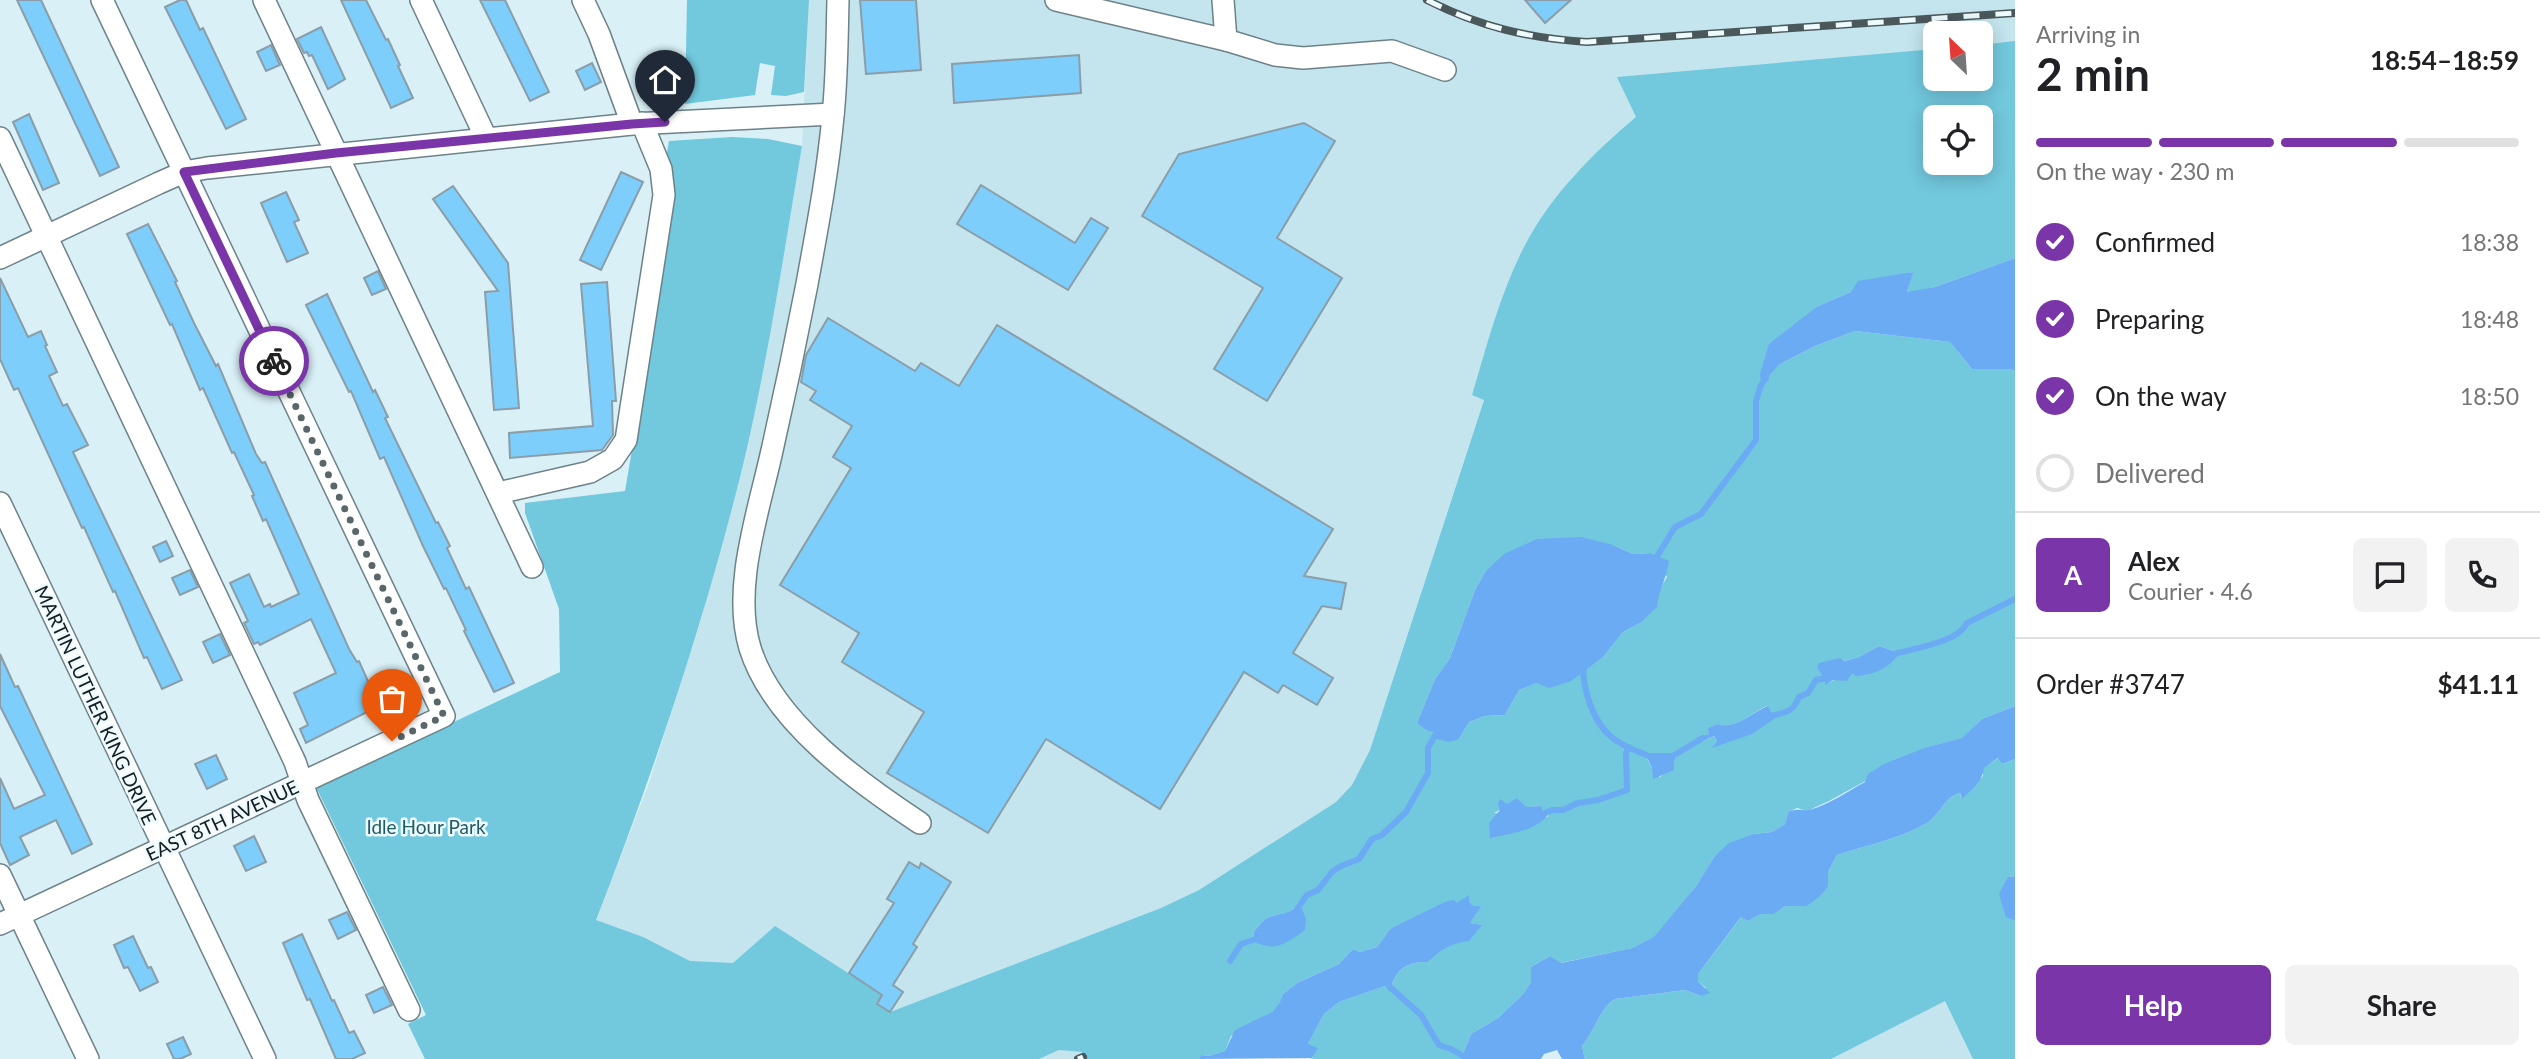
<!DOCTYPE html>
<meta charset="utf-8">
<style>
:root{--surface:#fff;--page:#f2f2f2;--text:#202124;--muted:#757577;--line:#e0e0e0;--accent:#7a35a9}
body{margin:0;font-family:Lato,sans-serif;background:var(--page);color:var(--text);height:100vh;display:flex;flex-direction:column;font-size:26px;white-space:nowrap}
*{box-sizing:border-box;margin:0}
p{font-size:23px;color:var(--muted)}
.icon{flex:none;width:38px;height:38px;fill:none;stroke:currentColor;stroke-width:2;stroke-linecap:round;stroke-linejoin:round}
.map{position:relative;flex:1;overflow:hidden}
.drawer{display:flex;flex-direction:column;background:var(--surface);width:525px}
.drawer>*{flex:none}
.needle{width:46px;rotate:335deg}
.controls{position:absolute;left:1923px;top:21px;display:grid;gap:14px}
.controls a{display:grid;place-items:center;width:70px;height:70px;border-radius:10px;background:var(--surface);box-shadow:0 4px 18px #0003;font-size:35px}
.pin{position:absolute;display:grid;place-items:center;width:60px;height:60px;color:#fff;margin:-72px -30px;border-radius:50% 50% 50% 0;rotate:-45deg;box-shadow:0 0 7px #0007}
.pin .icon{rotate:45deg}
.courier{position:absolute;display:grid;place-items:center;width:70px;height:70px;margin:-35px;border:5px solid #7a35a9;border-radius:50%;background:#fff;color:#222;box-shadow:0 2px 9px #0007}
.overview em{font-style:normal;font-weight:700}
.overview div{display:flex;flex-direction:column-reverse}
.overview{display:flex;align-items:center;justify-content:space-between;height:119px;padding:0 21px}
h1{font-size:46px;font-weight:700;line-height:52px}
.bar{display:grid;grid-template-columns:repeat(4,1fr);gap:10px 7px;align-content:center;height:84px;padding:0 21px}
.bar i{height:9px;border-radius:5px;background:var(--line)}
.bar .selected{background:var(--accent)}
.bar p{grid-column:span 4}
.line{display:flex;align-items:center;gap:18px;padding:0 21px;border-top:2px solid var(--line)}
.line div{flex:1}
.round{display:grid;place-items:center;flex:none;width:74px;height:74px;border-radius:10px;background:var(--page)}
ol{padding:0 21px;list-style:none}
li{display:flex;align-items:center;gap:21px;height:77px}
li p{margin-inline-start:auto}
li .icon{padding:7px;border-radius:50%;background:var(--accent);color:#fff;stroke-width:4}
li:last-child{color:var(--muted)}
li i{width:38px;height:38px;border:4px solid var(--line);border-radius:50%}
.primary-button{display:flex;gap:14px;margin-top:auto;padding:14px 21px}
.primary-button a{flex:1;height:80px;border-radius:10px;background:var(--accent);color:#fff;font-size:28px;font-weight:700;line-height:80px;text-align:center}
.primary-button a+a{background:var(--page);color:var(--text)}
main{display:flex;flex:1;min-height:0}
.map>svg:first-child{display:block}
.built{fill:#c4e5ee}
.green{fill:#72c8dd;fill-rule:evenodd}
.water{fill:#6aabf4}
.lines{fill:none;stroke-linecap:round;stroke-linejoin:round}
.stream{stroke:#6aabf4;stroke-width:6}
.building{fill:#7dcefa;stroke:#8b9da8;stroke-width:2}
.minor-casing{stroke:#6d8288;stroke-width:24}
.minor{stroke:#fff;stroke-width:21}
.rail-casing{stroke:#4b585b;stroke-width:8}
.rail{stroke:#edfbff;stroke-width:5;stroke-dasharray:16;stroke-linecap:butt}
.done{stroke:#59666a;stroke-width:7;stroke-dasharray:0 12.6}
.route{stroke:#7a35a9;stroke-width:9}
.labels{text-anchor:middle;dominant-baseline:central;stroke-width:5;stroke-linejoin:round;paint-order:stroke}
.street-label{font-size:19px;fill:#141c1f;stroke:#edfbff}
.park-label{font-size:19px;fill:#205a67;stroke:#edfbff}
</style>
<main>
<div class="map">
<svg width="2015" height="1059" viewBox="0 0 2015 1059">
<rect width="100%" height="100%" fill="#d8f0f6"/>
<!-- built -->
<g class="built">
<path d="M809,0H2015V43L1981,46V33H1936L1935,50L1637,117L1611,138L1572,178L1525,245L1472,395L1484,399L1370,750L1352,785L1336,802L1199,890L1161,908L890,1012L877,1004L882,995L688,1059L596,920L648,786L700,623L743,464L774,310L802,146Z"/>
<path d="M1945,1000L1973,1059H1831Z"/>
<path d="M1059,1050L1082,1052V1059H1039Z"/>
</g>
<!-- green -->
<g class="green">
<path d="M687,0H809L804,92L786,96L771,95L775,66L760,63L755,95L685,104Z"/>
<path d="M2015,41V258L1935,287L1907,293L1912,272L1851,292L1818,306L1761,384L1780,364L1815,346L1855,331L1950,342L1972,369H2009L2015,371V706L1982,719L1963,738L1927,747L1829,801L1807,811L1797,808L1788,812L1785,824L1772,832L1754,834L1714,857L1696,886L1655,937L1632,948L1560,963L1550,956L1531,967V982L1523,994L1498,1018L1471,1034L1461,1059H1310L1313,1058L1308,1044L1324,1014L1339,1002L1385,986L1396,990L1392,985C1397,967 1411,961 1428,962L1439,950L1458,942L1476,931L1481,925L1469,923L1480,906L1472,905L1469,901V896L1457,904L1390,929L1377,947L1360,952L1353,949L1339,964L1297,983L1283,994L1279,1005L1272,1012L1231,1036L1225,1051L1209,1056L1201,1055L1199,1059H1082V1052L1059,1050L1039,1059H425L408,1024L426,1015L316,787L560,672L559,609L525,513V503L625,491L672,216L673,176L666,158L669,141L732,137L768,139L802,146C784,252 768,360 743,465C705,620 654,771 596,920L643,937L690,961L733,963L775,926L882,995L877,1004L890,1012L1161,908L1199,890L1336,802L1352,785L1370,750L1484,400L1472,395C1487,345 1500,294 1524,247C1551,195 1592,154 1636,117L1617,77L1935,49L1936,79H1981V45ZM1936,117H1981V163H1936ZM1613,545L1633,554L1650,553L1667,577L1640,623L1623,632L1604,656L1519,690L1505,715L1485,716L1469,722L1459,739L1434,732L1417,723L1435,679L1450,658L1475,590L1485,572ZM1879,646L1899,653L1825,684V680L1843,661L1859,657ZM1767,706L1774,718L1713,747L1717,741L1714,736L1702,741L1696,739L1709,734V728L1718,724C1736,730 1752,712 1767,706ZM1651,753H1673L1677,756L1668,771L1660,777L1652,768L1646,756ZM1540,806L1543,812L1549,816L1543,818L1494,813L1500,810ZM1298,902L1306,918L1253,941L1254,931C1258,927 1262,921 1267,918C1279,912 1291,917 1298,902Z"/>
<path d="M1999,758L2002,764L2015,759V876L2008,877L2006,916L2015,921V1059H1973L1945,1001L1831,1059H1585L1582,1046C1593,1034 1602,1005 1615,999L1685,990L1701,996L1706,988L1698,981V974L1742,916L1748,921L1761,914H1774L1785,906H1807L1828,887V872L1837,855C1867,845 1900,839 1927,823C1940,815 1945,796 1960,793L1961,798L1983,776V768Z"/>
</g>
<!-- water -->
<g class="water">
<path d="M2015,258V371L2009,369H1972L1950,342L1855,331L1815,346L1780,364L1761,385L1760,374L1769,344L1818,306L1851,292L1858,281L1913,272L1907,292L1935,287Z"/>
<path d="M1581,537L1613,545L1633,554L1650,553L1669,561C1667,578 1658,591 1657,607L1640,623L1623,632L1604,656L1571,681L1549,688L1537,683L1519,690L1505,715L1485,716L1469,722L1459,739L1449,742L1434,738V732L1428,731L1417,723L1435,679L1450,658L1475,590L1485,572L1504,554L1537,539Z"/>
<path d="M1879,646L1899,653C1890,668 1874,675 1856,676L1852,673L1847,681L1833,680L1825,685V680L1817,667L1819,663L1840,658L1844,661L1859,657Z"/>
<path d="M1768,706L1774,719L1752,734L1712,748L1717,741L1714,736L1702,741L1695,738L1709,734L1708,728L1718,724C1736,730 1752,712 1768,706Z"/>
<path d="M2015,706V759L2002,764L1998,758L1984,768C1983,781 1971,790 1962,799L1960,793C1945,796 1940,815 1927,823C1900,839 1867,845 1837,855L1828,872V887L1819,897L1807,906H1785L1774,914H1761L1748,921L1741,917L1698,974V981L1710,993L1701,996L1685,990L1615,999C1602,1005 1593,1034 1582,1046L1585,1059H1562L1557,1050L1544,1054L1541,1059H1461L1471,1034L1498,1018L1523,994L1531,982V967L1550,956L1561,963L1632,948L1654,937L1696,886L1714,857L1729,843L1754,834L1772,832L1785,824L1788,812C1797,808 1801,811 1809,810C1829,805 1848,791 1865,782L1868,774L1884,764L1927,747L1962,738L1982,719Z"/>
<path d="M1651,753H1673L1677,755L1674,762V770L1653,779L1652,768L1646,755Z"/>
<path d="M1517,798L1526,807L1541,806L1543,812L1549,810L1550,811C1540,831 1509,834 1490,838L1489,823L1500,810L1498,804L1500,799L1507,804Z"/>
<path d="M2015,876V921L2006,917L1999,894L2008,877Z"/>
<path d="M1469,895V901L1472,905L1481,906L1470,923L1482,925L1469,941C1451,943 1440,950 1428,962C1411,961 1397,967 1392,985L1396,992H1390L1385,986L1339,1002L1324,1014L1308,1044L1318,1048L1312,1058L1199,1059L1201,1055L1209,1056L1225,1051L1235,1030L1272,1012L1279,1004L1283,994L1297,983L1339,964L1353,949L1360,952L1377,947L1390,929L1445,902L1454,900L1457,903Z"/>
<path d="M1299,902L1306,918L1305,930C1286,943 1276,953 1253,941L1254,931C1258,927 1263,920 1267,918C1280,912 1291,916 1299,902Z"/>
</g>
<g class="lines">
<!-- stream -->
<g class="stream">
<path d="M1653,563L1675,527L1701,514L1756,440V401L1761,385L1766,378"/>
<path d="M1892,655C1912,648 1958,643 1967,623L2015,599"/>
<path d="M1584,665C1582,676 1585,687 1588,698C1600,737 1618,744 1654,758"/>
<path d="M1767,717C1783,712 1792,715 1799,697L1808,693L1816,680L1832,677"/>
<path d="M1671,757L1703,738"/>
<path d="M1545,813L1552,810H1563L1578,803L1598,800L1627,790L1626,754L1628,747"/>
<path d="M1297,909L1307,895L1318,890L1332,872L1341,866L1359,859L1372,839L1382,835L1406,812L1428,773V748L1437,732"/>
<path d="M1230,961L1241,944L1259,938"/>
<path d="M1390,987L1421,1015L1439,1045L1451,1049L1469,1059"/>
</g>
</g>
<!-- building -->
<g class="building">
<path d="M17,0H41L119,167L100,176Z"/>
<path d="M180,0H186L200,30L203,28L246,119L226,129L165,7Z"/>
<path d="M341,0H366L386,40L388,39L393,50L400,65L398,66L413,98L391,108Z"/>
<path d="M480,0H505L549,92L530,101Z"/>
<path d="M860,0H916L921,70L866,74Z"/>
<path d="M1525,0H1571L1545,23Z"/>
<path d="M321,27L345,79L328,89L312,55L309,56L307,52L304,53L297,39Z"/>
<path d="M271,45L280,65L266,71L257,52Z"/>
<path d="M1079,55L1081,93L954,103L952,64Z"/>
<path d="M592,63L601,82L585,90L576,71Z"/>
<path d="M29,114L59,183L43,190L13,122Z"/>
<path d="M1304,123L1335,141L1277,238L1342,278L1267,401L1214,369L1263,288L1142,216L1179,154Z"/>
<path d="M621,172L643,182L601,270L580,260Z"/>
<path d="M981,185L1075,243L1091,218L1108,228L1068,290L957,224Z"/>
<path d="M453,186L508,263L519,408L494,410L485,292L498,291L433,199Z"/>
<path d="M286,192L299,220L294,222L308,253L287,262L261,203Z"/>
<path d="M148,224L177,281L175,282L194,323L216,366L218,364L256,454L262,463L265,462L349,649L357,662L359,661L376,699L374,700L377,707L306,743L300,729L308,725L294,693L336,673L311,619L260,645L258,642L254,644L244,623L248,621L230,583L249,574L264,607L270,604L271,607L299,594L266,519L263,521L252,496L254,495L234,452L232,453L203,388L200,390L172,324L170,325L127,234Z"/>
<path d="M378,271L386,289L372,295L364,278Z"/>
<path d="M0,278L28,337L41,331L47,345L45,346L57,372L49,376L63,406L67,404L88,445L73,452L182,680L162,689L147,657L144,658L115,591L113,592L84,527L82,528L18,388L14,390L0,359Z"/>
<path d="M607,282L616,401H612L613,435L602,450L510,458L509,433L593,426L581,284Z"/>
<path d="M327,294L373,392L375,390L388,417L385,418L436,523L438,522L450,546L447,548L466,589L469,587L514,683L494,692L467,637L464,631L466,630L446,588L444,589L423,546L384,457L380,459L351,391L349,392L306,305Z"/>
<path d="M828,318L915,371L921,363L959,386L997,325L1333,529L1304,576L1346,583L1341,609L1322,606L1293,653L1333,678L1317,705L1283,685L1278,693L1244,672L1160,809L1046,739L988,833L887,773L924,712L842,662L859,633L780,585L851,468L833,457L852,426L810,400L816,391L801,382L806,355Z"/>
<path d="M166,541L173,556L160,562L153,547Z"/>
<path d="M190,570L198,587L180,595L172,578Z"/>
<path d="M220,634L230,655L213,663L203,642Z"/>
<path d="M0,654L15,687L18,686L92,844L72,854L56,820L20,837L29,855L10,865L0,843V778L14,809L45,795L0,706Z"/>
<path d="M216,755L227,779L207,789L195,764Z"/>
<path d="M254,836L266,862L246,871L234,846Z"/>
<path d="M909,862L919,868L921,863L951,882L913,944L917,947L893,985L903,992L890,1012L877,1004L882,995L849,973L894,903L887,899Z"/>
<path d="M347,912L356,930L338,939L329,920Z"/>
<path d="M302,934L332,1001L334,1000L349,1033L354,1031L365,1053L352,1059H336L310,999L307,1000L283,943Z"/>
<path d="M133,936L148,968L151,967L158,982L140,991L128,967L124,968L114,945Z"/>
<path d="M383,987L392,1005L374,1013L366,995Z"/>
<path d="M183,1037L191,1054L180,1059H174L167,1044Z"/>
</g>
<g class="lines">
<!-- minor casing -->
<g class="minor-casing">
<g id="minor">
<path d="M264,0L532,567"/>
<path d="M421,0L486,138"/>
<path d="M583,0L599,34L632,124"/>
<path d="M838,0C837,39 837,78 833,116C828,172 817,229 807,284C796,341 784,398 771,455C758,513 732,589 750,648C773,722 858,782 920,823"/>
<path d="M1056,0L1226,40"/>
<path d="M1223,0L1226,40L1275,55L1303,58L1392,51L1445,70"/>
<path d="M0,138L295,762L308,800L409,1010"/>
<path d="M0,258L159,183L184,172L207,168L632,124L833,114"/>
<path d="M498,493L590,472L613,459L626,440L664,195L661,169L642,123"/>
<path d="M0,503L265,1059"/>
<path d="M0,875L88,1059"/>
<path d="M0,924L444,716L102,0"/>
</g>
</g>
<!-- minor -->
<use href="#minor" class="minor"/>
<!-- rail casing -->
<g class="rail-casing">
<g id="rail">
<path d="M1427,0C1480,27 1528,38 1587,42L2015,13"/>
<path d="M1078,1059L1083,1057"/>
</g>
</g>
<!-- rail -->
<use href="#rail" class="rail"/>
</g>
<g class="lines">
<!-- done -->
<path class="done" d="M274,361L444,716L392,741"/>
<!-- route -->
<path class="route" d="M274,361L184,172L336,153L632,124L665,122"/>
</g>
<g class="labels">
<!-- street labels -->
<g class="street-label">
<text transform="translate(96 705) rotate(65)">MARTIN LUTHER KING DRIVE</text>
<text transform="translate(222 820) rotate(-25)">EAST 8TH AVENUE</text>
</g>
<!-- park labels -->
<g class="park-label">
<text x="426" y="826">Idle Hour Park</text>
</g>
</g>
</svg>
<div class="controls">
<a><svg class="needle" viewBox="-14 -14 28 28"><path d="M0-13l5 13h-10z" fill="#e53935"/><path d="M0 13l5-13h-10z" fill="#757577"/></svg></a>
<a><svg class="icon" aria-label="locate" viewBox="0 0 24 24"><circle cx="12" cy="12" r="6"/><path d="M12 2v4M12 18v4M2 12h4M18 12h4"/></svg></a>
</div>
<div class="pin" style="left:392px;top:741px;background:#ea580c"><svg class="icon" aria-label="bag" viewBox="0 0 24 24"><path d="M5 8h14l-1 12H6zM9 8a3 3 0 0 1 6 0"/></svg></div>
<div class="pin" style="left:665px;top:122px;background:#1f2937"><svg class="icon" aria-label="home" viewBox="0 0 24 24"><path d="M3 11l9-7 9 7M6 9v11h12V9"/></svg></div>
<div class="courier" style="left:274px;top:361px"><svg class="icon" aria-label="bike" viewBox="0 0 24 24"><circle cx="6" cy="16" r="4"/><circle cx="18" cy="16" r="4"/><path d="M6 16l4-8h5l3 8M10 8l3 8H6M13 5h3"/></svg></div>
</div>
<section class="drawer">
<div class="overview"><div><h1>2 min</h1><p>Arriving in</p></div><em>18:54–18:59</em></div>
<div class="bar"><i class="selected"></i><i class="selected"></i><i class="selected"></i><i></i><p>On the way · 230 m</p></div>
<ol>
<li><svg class="icon" aria-label="check" viewBox="0 0 24 24"><path d="M5 12l5 5 9-10"/></svg>Confirmed<p>18:38</p></li>
<li><svg class="icon" aria-label="check" viewBox="0 0 24 24"><path d="M5 12l5 5 9-10"/></svg>Preparing<p>18:48</p></li>
<li><svg class="icon" aria-label="check" viewBox="0 0 24 24"><path d="M5 12l5 5 9-10"/></svg>On the way<p>18:50</p></li>
<li><i></i>Delivered</li>
</ol>
<div class="line" style="height:126px"><b class="round" style="background:var(--accent);color:#fff">A</b><div><b>Alex</b><p>Courier · 4.6</p></div><a class="round"><svg class="icon" aria-label="chat" viewBox="0 0 24 24"><path d="M4 5h16v11H9l-5 4z"/></svg></a><a class="round"><svg class="icon" aria-label="phone" viewBox="0 0 24 24"><path d="M5 4h4l2 5-3 2q2 4 5 5l2-3 5 2v4C11 20 4 13 5 4z"/></svg></a></div>
<div class="line" style="height:91px"><div>Order #3747</div><b>$41.11</b></div>
<div class="primary-button"><a>Help</a><a>Share</a></div>
</section>
</main>
